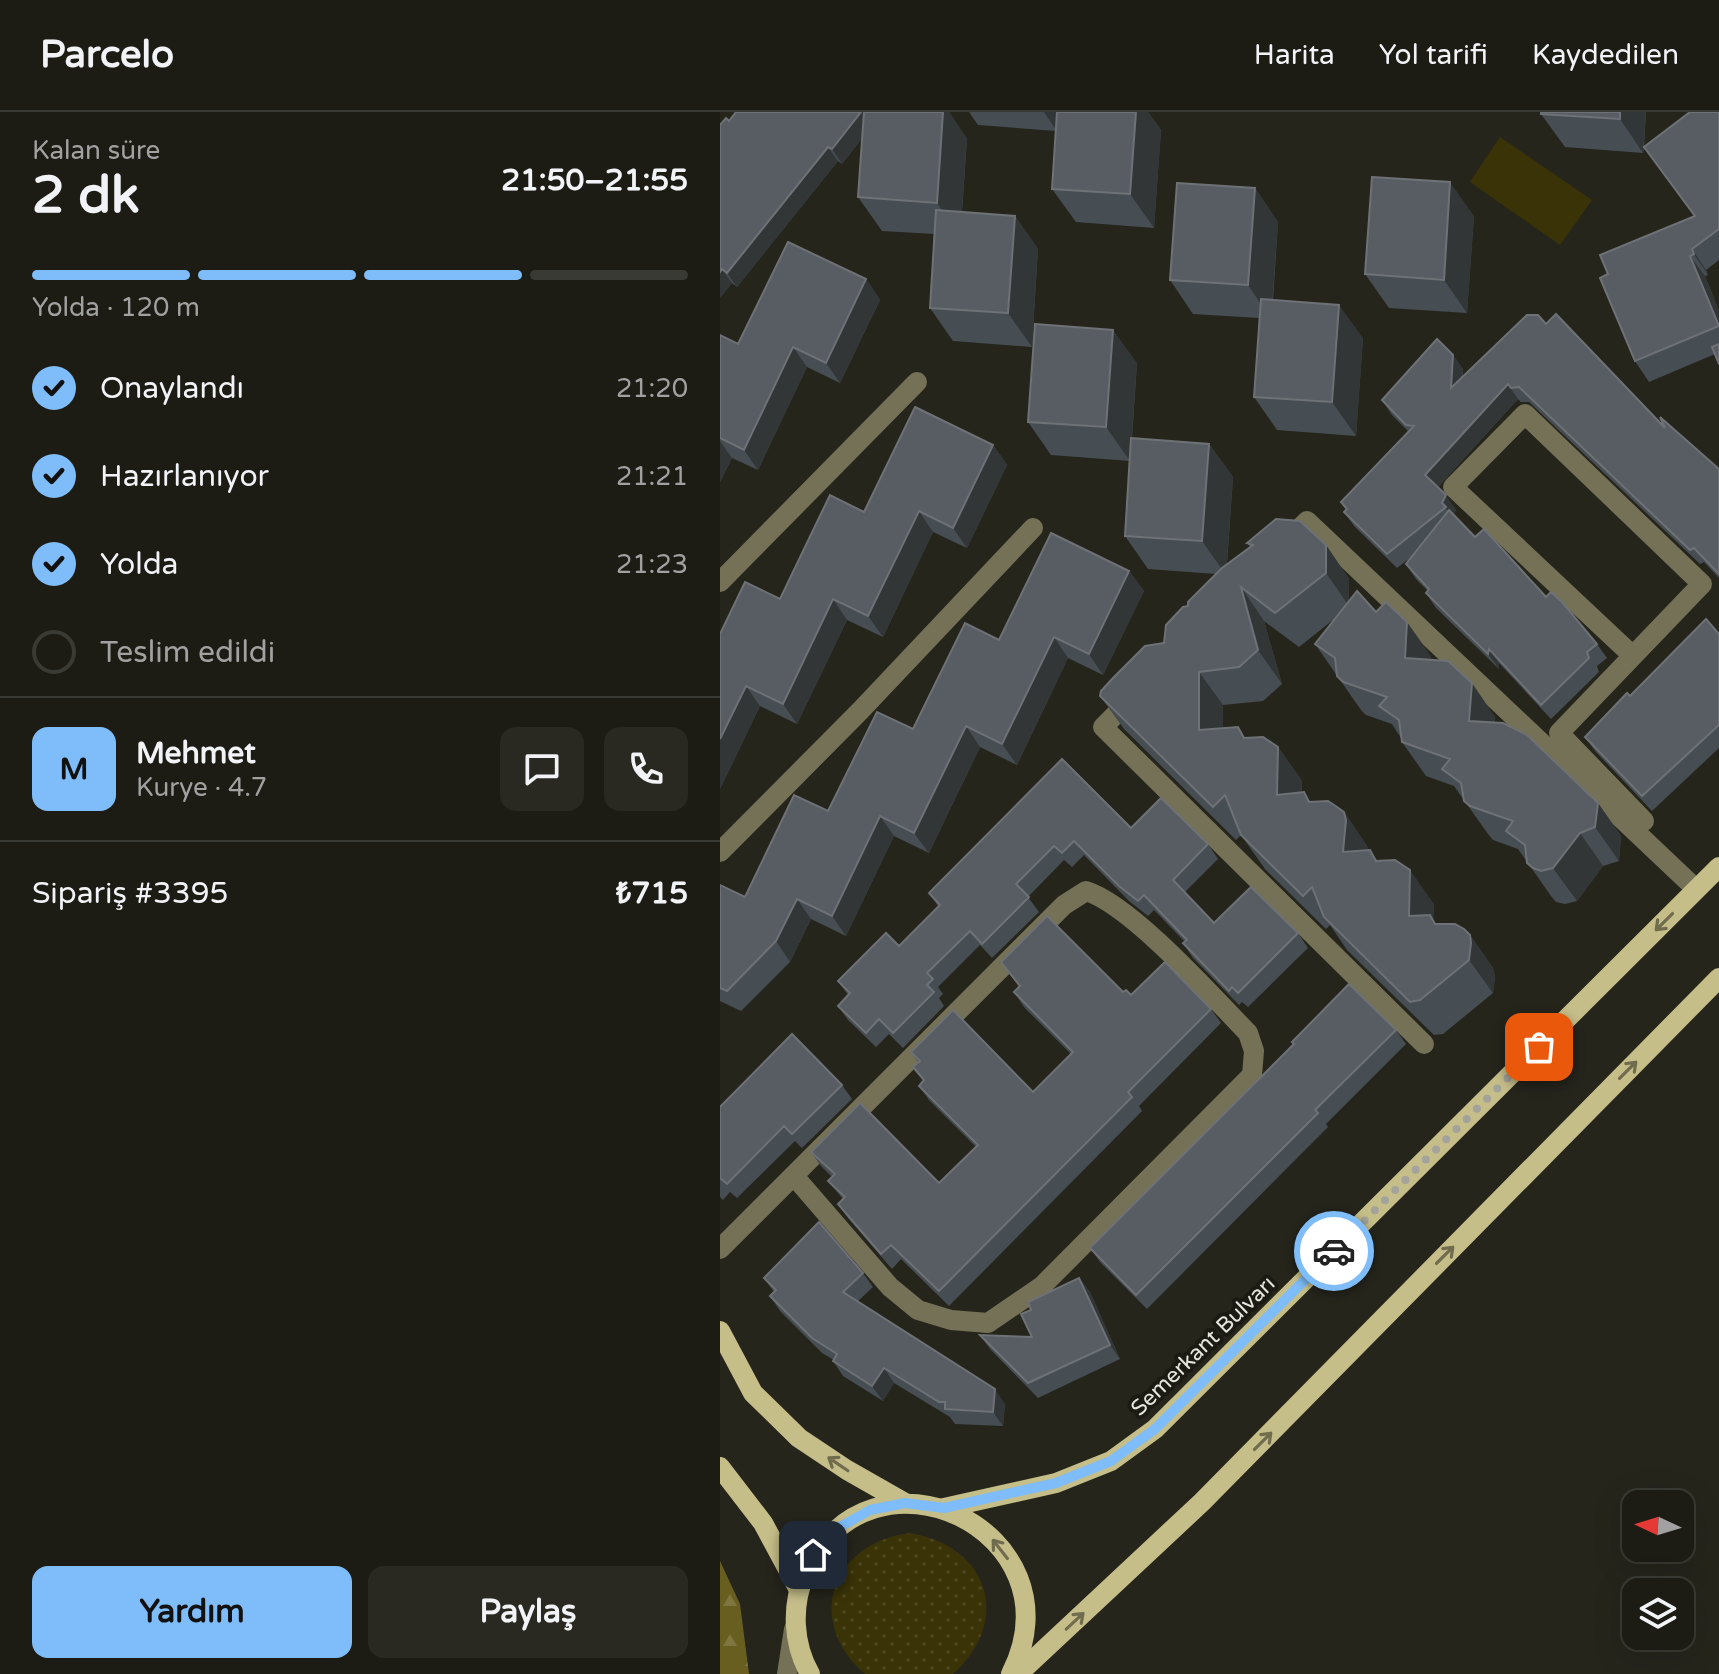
<!DOCTYPE html>
<html lang="tr">
<meta charset="utf-8">
<style>
:root{--surface:#1c1c15;--page:#292922;--text:#f1f3f6;--muted:#a0a1a0;--line:#3a3a34;--accent:#7ebdf9}
body{margin:0;font-family:"Varela Round",sans-serif;background:var(--page);color:var(--text);height:100vh;display:flex;flex-direction:column;font-size:30px;white-space:nowrap}
*{box-sizing:border-box;margin:0}
p{font-size:26px;color:var(--muted)}
.icon{flex:none;width:44px;height:44px;fill:none;stroke:currentColor;stroke-width:2;stroke-linecap:round;stroke-linejoin:round}
.map{position:relative;flex:1;overflow:hidden}
.drawer{display:flex;flex-direction:column;background:var(--surface);width:720px}
.drawer>*{flex:none}
.needle{width:52px;rotate:274deg}
.tools{position:absolute;left:902px;top:1378px;display:grid;gap:16px}
.tools a{display:grid;place-items:center;width:72px;height:72px;border-radius:16px;background:var(--surface);box-shadow:0 8px 32px #0002,0 0 0 2px var(--line);font-size:40px}
.pin{position:absolute;display:grid;place-items:center;width:68px;height:68px;color:#fff;margin:-34px;border-radius:16px;box-shadow:0 4px 12px #0006}
.courier{position:absolute;display:grid;place-items:center;width:80px;height:80px;margin:-40px;border:6px solid #7ebdf9;border-radius:50%;background:#fff;color:#222;box-shadow:0 2px 10px #0007}
.overview em{font-style:normal;font-weight:800}
.overview div{display:flex;flex-direction:column-reverse}
.overview{display:flex;align-items:center;justify-content:space-between;height:136px;padding:0 32px}
h1{font-size:52px;font-weight:800;line-height:60px}
.bar{display:grid;grid-template-columns:repeat(4,1fr);gap:12px 8px;align-content:center;height:96px;padding:0 32px}
.bar i{height:10px;border-radius:6px;background:var(--line)}
.bar .current{background:var(--accent)}
.bar p{grid-column:span 4}
.line{display:flex;align-items:center;gap:20px;padding:0 32px;border-top:2px solid var(--line)}
.line div{flex:1}
.round{display:grid;place-items:center;flex:none;width:84px;height:84px;border-radius:16px;background:var(--page)}
ol{padding:0 32px;list-style:none}
li{display:flex;align-items:center;gap:24px;height:88px}
li p{margin-inline-start:auto}
li .icon{padding:8px;border-radius:50%;background:var(--accent);color:#111;stroke-width:4}
li:last-child{color:var(--muted)}
li i{width:44px;height:44px;border:4px solid var(--line);border-radius:50%}
.cta{display:flex;gap:16px;margin-top:auto;padding:16px 32px}
.cta a{flex:1;height:92px;border-radius:16px;background:var(--accent);color:#111;font-size:32px;font-weight:800;line-height:92px;text-align:center}
.cta a+a{background:var(--page);color:var(--text)}
header{display:flex;align-items:center;gap:48px;box-sizing:border-box;height:112px;padding:0 40px;background:var(--surface);border-bottom:2px solid var(--line)}
header strong{font-size:38px}
nav{display:flex;gap:44px;margin-inline-start:auto;font-size:28px}
main{display:flex;flex:1;min-height:0}
.map>svg:first-child{display:block}
.grass{fill:url(#grass-dots)}
.forest{fill:url(#forest-firs)}
.garden{fill:#3a3307}
.lines{fill:none;stroke-linecap:round;stroke-linejoin:round}
.minor{stroke:#747157;stroke-width:20}
.major{stroke:#c6be89;stroke-width:20}
.wall{fill:#464d53}
.shaded-wall{fill:#323636}
.building{fill:#575d62;stroke:#6e7276;stroke-width:2}
.oneway{stroke:#716c4e}
.done{stroke:#a3a29b;stroke-width:8;stroke-dasharray:0 14.4}
.route{stroke:#7ebdf9;stroke-width:10}
.labels{text-anchor:middle;dominant-baseline:central;stroke-width:8;stroke-linejoin:round;paint-order:stroke}
.street-label{font-size:22px;fill:#e6e6e0;stroke:#1c1b13}
</style>
<header>
<strong>Parcelo</strong>
<nav><a>Harita</a><a>Yol tarifi</a><a>Kaydedilen</a></nav>
</header>
<main>
<section class="drawer">
<div class="overview"><div><h1>2 dk</h1><p>Kalan süre</p></div><em>21:50–21:55</em></div>
<div class="bar"><i class="current"></i><i class="current"></i><i class="current"></i><i></i><p>Yolda · 120 m</p></div>
<ol>
<li><svg class="icon" aria-label="check" viewBox="0 0 24 24"><path d="M5 12l5 5 9-10"/></svg>Onaylandı<p>21:20</p></li>
<li><svg class="icon" aria-label="check" viewBox="0 0 24 24"><path d="M5 12l5 5 9-10"/></svg>Hazırlanıyor<p>21:21</p></li>
<li><svg class="icon" aria-label="check" viewBox="0 0 24 24"><path d="M5 12l5 5 9-10"/></svg>Yolda<p>21:23</p></li>
<li><i></i>Teslim edildi</li>
</ol>
<div class="line" style="height:144px"><b class="round" style="background:var(--accent);color:#111">M</b><div><b>Mehmet</b><p>Kurye · 4.7</p></div><a class="round"><svg class="icon" aria-label="chat" viewBox="0 0 24 24"><path d="M4 5h16v11H9l-5 4z"/></svg></a><a class="round"><svg class="icon" aria-label="phone" viewBox="0 0 24 24"><path d="M5 4h4l2 5-3 2q2 4 5 5l2-3 5 2v4C11 20 4 13 5 4z"/></svg></a></div>
<div class="line" style="height:104px"><div>Sipariş #3395</div><b>₺715</b></div>
<div class="cta"><a>Yardım</a><a>Paylaş</a></div>
</section>
<div class="map">
<svg width="999" height="1562" viewBox="0 0 999 1562">
<defs>
<pattern id="grass-dots" width="8" height="8" patternUnits="userSpaceOnUse" patternTransform="scale(2)"><rect width="8" height="8" fill="#3a3307"/><path d="M2 2h.1M6 6h.1" fill="none" stroke="#4d471f" stroke-width="1.8" stroke-linecap="round"/></pattern>
<pattern id="forest-firs" width="22" height="20" patternUnits="userSpaceOnUse" patternTransform="scale(2)"><rect width="22" height="20" fill="#685e1f"/><path d="M5 1l3.5 6h-7zM16 11l3.5 6h-7z" fill="#7e753f"/></pattern>
</defs>
<rect width="100%" height="100%" fill="#26251c"/>
<!-- grass -->
<path class="grass" d="M189,1421C268,1433 293,1508 233,1562H145C84,1509 111,1432 189,1421Z"/>
<!-- forest -->
<path class="forest" d="M0,1449L20,1492L29,1562H0Z"/>
<!-- garden -->
<path class="garden" d="M780,25L872,88L840,133L750,70Z"/>
<g class="lines">
<!-- minor -->
<g class="minor">
<path d="M565,431L587,409L976,777"/>
<path d="M0,470L197,270"/>
<path d="M913,544L733,375L805,302L982,472L839,621L924,709"/>
<path d="M413,585L383,615L704,932"/>
<path d="M0,740L140,599L313,416"/>
<path d="M0,1137L344,793L366,779C411,793 492,884 528,921L534,939L532,963L322,1174L268,1211L231,1208L198,1198L170,1175L74,1064"/>
<path d="M67,1562L74,1517"/>
</g>
<!-- major -->
<g class="major">
<path d="M0,1219L33,1281L79,1326L127,1358L185,1391"/>
<path d="M0,1355L43,1411L78,1476"/>
<path d="M224,1396L336,1371L391,1349L435,1317L999,755"/>
<path d="M90,1562C73,1532 71,1494 85,1462C149,1317 363,1419 291,1562"/>
<path d="M298,1562L482,1390L999,866"/>
</g>
</g>
<!-- wall -->
<g class="wall">
<path d="M16,0H229L247,27L242,100L295,104L318,137L312,235L233,229L210,196L215,122L162,119L138,85L143,25L122,52L118,49L17,175L12,171L0,186L9,9Z"/>
<path d="M249,0H428L441,18L434,116L356,110L332,77L336,19L258,13Z"/>
<path d="M821,0H926L924,35L999,0V148L986,158L988,163L985,164L999,199V252L995,242L929,270L915,249L974,104L924,36L923,41L845,35L821,2Z"/>
<path d="M535,76L558,110L553,188L643,226L636,324L557,318L534,285L539,206L473,202L450,168Z"/>
<path d="M754,104L747,201L669,196L645,162Z"/>
<path d="M146,167L160,188L120,271L87,255L38,358L12,346L0,370V223L18,232Z"/>
<path d="M826,212L945,316L999,357V466L984,450L980,452L809,290H801L798,287L718,375L736,398L733,403L755,425L826,485L877,532L887,546L877,554L879,560L831,607L779,551V557L716,496L706,481L708,479L696,467L686,452L694,443L677,456L634,414L624,400L626,398L621,390L689,320L672,303L662,288L733,243L743,257V265Z"/>
<path d="M417,251L412,326L489,332L513,365L507,452L530,435L527,431L606,433L629,467V489L656,500L711,544L710,548L775,605V611L878,691L901,724L899,749L883,754L857,789L845,792L836,790L831,784L798,737L773,728L768,722L734,674L706,664L682,630L681,626L672,612L646,603L641,598L595,532L618,504L579,535L544,509L562,572L543,589L503,593V617L526,626L558,635L582,669V680L591,690L624,700L647,734L648,738L657,748L714,792L713,808L716,812L750,823L773,856L775,865L773,881L723,922L714,923L627,838L610,813L606,817L545,757L521,723L516,728L404,617L380,584L444,531L468,494L496,462L428,457L405,424L410,349L331,343L308,310Z"/>
<path d="M273,333L287,353L247,436L213,420L163,525L127,508L77,612L40,594L0,677V522L60,487L144,400Z"/>
<path d="M409,459L424,479L383,563L348,546L297,653L260,635L209,741L174,724L126,824L91,807L70,850L21,899L0,889V773L25,785L108,699L193,617L279,528Z"/>
<path d="M999,522V636L932,699L875,639L865,625L910,584Z"/>
<path d="M342,647L411,716L488,732L498,747L465,780L494,811L578,821L588,836L528,895L522,890L519,893L473,846L463,831L465,830L434,798L428,804L409,789L364,743L352,755L344,748L308,785L319,800L272,846L260,833L218,875L223,882L219,886L224,894L183,936L169,922L156,935L128,908L118,894L128,883L118,869L179,834L218,794L209,781Z"/>
<path d="M281,850L411,883L491,897L501,911L419,994L422,999L229,1194L181,1147L172,1157L128,1106L118,1092L123,1087L108,1069L112,1065L101,1054L91,1040L219,1071L256,1035L209,988L199,974L203,969L193,955L198,950L191,940L313,980L351,942L304,895L294,880L299,875Z"/>
<path d="M676,918L686,932L606,1012L608,1015L427,1197L380,1150L370,1136Z"/>
<path d="M122,973L132,987L82,1036L75,1029L17,1086L10,1080L3,1088L0,1085V995Z"/>
<path d="M143,1161L153,1175L138,1189L285,1292L283,1314L235,1312L230,1305L174,1271L163,1289L123,1264L113,1249L114,1248L102,1241L60,1199L50,1184L54,1180L44,1166Z"/>
<path d="M359,1166L370,1180L400,1247L318,1286L270,1237L260,1223L312,1225L311,1198Z"/>
</g>
<!-- shaded-wall -->
<g class="shaded-wall">
<path d="M141,0H162L122,52L112,37Z"/>
<path d="M223,0H229L247,27L240,124L217,91Z"/>
<path d="M324,0H338L337,19Z"/>
<path d="M416,0H428L441,18L434,116L410,82Z"/>
<path d="M900,0H926L923,41L900,7Z"/>
<path d="M108,35L118,49L17,175L7,161Z"/>
<path d="M730,70L754,104L747,201L724,168Z"/>
<path d="M535,76L558,110L551,207L528,173Z"/>
<path d="M295,104L318,137L312,235L288,201Z"/>
<path d="M972,137L986,158L988,163L974,142Z"/>
<path d="M970,144L985,164L999,199V214Z"/>
<path d="M2,157L12,171L0,186V160Z"/>
<path d="M146,167L160,188L120,271L106,251Z"/>
<path d="M619,193L643,226L636,324L612,290Z"/>
<path d="M393,218L417,251L410,349L386,315Z"/>
<path d="M73,235L87,255L38,358L24,338Z"/>
<path d="M733,243L743,257L741,290L731,276Z"/>
<path d="M788,272L798,287L715,378L705,363Z"/>
<path d="M0,329L12,346L0,370Z"/>
<path d="M489,332L513,365L506,463L482,429Z"/>
<path d="M273,333L287,353L247,436L233,416Z"/>
<path d="M726,383L736,398L732,404L722,391Z"/>
<path d="M199,399L213,420L163,525L148,504Z"/>
<path d="M606,433L629,467V494L606,461Z"/>
<path d="M409,459L424,479L383,563L369,542Z"/>
<path d="M521,475L544,509L562,572L538,538Z"/>
<path d="M113,487L127,508L77,612L63,592Z"/>
<path d="M687,510L711,544L708,579L685,546Z"/>
<path d="M334,525L348,546L297,653L282,632Z"/>
<path d="M769,537L779,551V557L768,542Z"/>
<path d="M479,560L503,593V652L479,618Z"/>
<path d="M752,571L775,605L773,642L749,609Z"/>
<path d="M26,574L40,594L0,677V627Z"/>
<path d="M246,614L260,635L209,741L194,721Z"/>
<path d="M558,635L582,669L581,717L557,683Z"/>
<path d="M878,691L901,724L899,749L875,715Z"/>
<path d="M624,700L647,734L649,742L623,740Z"/>
<path d="M160,704L174,724L126,824L112,804Z"/>
<path d="M860,721L883,754L857,789L833,756Z"/>
<path d="M690,758L714,792L713,808L689,804Z"/>
<path d="M77,787L91,807L70,850L56,829Z"/>
<path d="M750,823L773,856L775,865L773,881L749,848Z"/>
<path d="M359,1166L370,1180L400,1247L390,1233Z"/>
<path d="M164,1256L174,1271L163,1289L152,1274Z"/>
<path d="M275,1277L285,1292L283,1314L273,1300Z"/>
</g>
<!-- building -->
<g class="building">
<path d="M16,0H141L112,37L108,35L7,161L2,157L0,160V13L6,6L9,9Z"/>
<path d="M144,0H223L217,91L138,85Z"/>
<path d="M337,0H416L410,82L332,77Z"/>
<path d="M821,0H900V7L821,2Z"/>
<path d="M970,0H999V117L972,137L974,142L970,144L999,214L915,249L880,166L888,162L880,143L975,104L924,35Z"/>
<path d="M652,65L730,70L724,168L645,162Z"/>
<path d="M457,71L535,76L528,173L450,168Z"/>
<path d="M216,98L295,104L288,201L210,196Z"/>
<path d="M68,130L146,167L106,251L73,235L24,338L0,326V223L18,232Z"/>
<path d="M541,187L619,193L612,290L534,285Z"/>
<path d="M836,202L945,316L940,305L999,357V462L974,436L970,438L799,275L791,276L788,272L705,363L726,383L722,391L726,395L667,442L624,400L627,397L621,390L694,314L686,313L662,288L717,227L733,243L731,276L807,203H818L826,212Z"/>
<path d="M315,212L393,218L386,315L308,310Z"/>
<path d="M999,232V252L992,235Z"/>
<path d="M195,295L273,333L233,416L199,399L148,504L113,487L63,592L26,574L0,627V522L25,470L60,487L110,383L144,400Z"/>
<path d="M411,326L489,332L482,429L405,424Z"/>
<path d="M729,398L755,425L764,417L826,485L831,480L842,490L877,532L867,540L869,546L821,593L769,537L768,542L706,481L709,477L686,452Z"/>
<path d="M556,407L580,409L606,433V461L555,501L521,475L538,538L519,555L479,560V618L518,615L524,626L543,625L558,635L557,683L584,680L589,690L608,689L617,695L624,700L626,708L623,740L650,738L656,749L675,748L690,758L689,804L710,803L715,812H735L744,817L750,823L751,831L749,848L700,888L690,890L604,805L592,775L583,784L521,723L505,683L493,695L380,584L381,579L393,566L425,534L444,531L446,513L463,495L468,494V490L502,456L533,433L527,431Z"/>
<path d="M331,421L409,459L369,542L334,525L282,632L246,614L194,721L160,704L112,804L77,787L56,829L7,879L0,876V773L25,785L74,683L108,699L157,600L193,617L245,511L279,528Z"/>
<path d="M637,479L656,500L666,490L687,510L685,546L728,549L752,571L749,609L783,611L807,623L878,691L875,715L860,721L833,756L821,759L813,756L807,751L805,733L786,719L793,709L750,694L744,689L741,671L722,657L730,647L682,630L679,608L659,594L667,585L623,570L617,564L615,546L595,532Z"/>
<path d="M986,507L999,522V613L922,684L865,625L907,581L910,584Z"/>
<path d="M342,647L411,716L441,686L488,732L453,768L494,811L531,775L578,821L518,881L512,875L509,879L463,831L467,828L424,783L418,789L399,774L354,729L342,741L334,734L296,772L309,785L262,832L250,819L207,861L213,867L207,873L214,880L173,921L159,907L146,921L118,894L130,881L118,869L166,821L179,834L220,793L209,781Z"/>
<path d="M327,804L403,880L406,878L411,883L445,850L491,897L408,980L412,985L219,1179L171,1133L161,1142L118,1092L125,1085L108,1069L115,1062L91,1040L140,991L219,1071L258,1033L199,974L204,968L193,955L200,949L191,940L233,898L313,980L353,940L294,880L300,874L281,850Z"/>
<path d="M629,872L676,918L595,998L598,1001L416,1183L370,1136L574,932L572,930Z"/>
<path d="M72,922L122,973L72,1022L64,1014L7,1072L0,1066V995Z"/>
<path d="M99,1110L143,1161L123,1180L275,1277L273,1300L225,1297V1290H219L164,1256L152,1274L113,1249L117,1242L92,1226L50,1184L56,1178L44,1166Z"/>
<path d="M359,1166L390,1233L308,1271L260,1223L312,1225L301,1202L311,1198L308,1190Z"/>
</g>
<!-- one-way arrows -->
<defs><path id="oneway-shaft" d="M-6 0H5M1.5-3L5.5 0L1.5 3" fill="none" stroke-width="1.6" stroke-linecap="round" stroke-linejoin="round" transform="scale(2)"/></defs>
<g class="oneway">
<use href="#oneway-shaft" transform="translate(944 810) rotate(135)"/>
<use href="#oneway-shaft" transform="translate(908 958) rotate(-45)"/>
<use href="#oneway-shaft" transform="translate(725 1143) rotate(-45)"/>
<use href="#oneway-shaft" transform="translate(543 1329) rotate(-45)"/>
<use href="#oneway-shaft" transform="translate(118 1352) rotate(-146)"/>
<use href="#oneway-shaft" transform="translate(280 1437) rotate(-128)"/>
<use href="#oneway-shaft" transform="translate(355 1509) rotate(-43)"/>
</g>
<g class="lines">
<!-- done -->
<path class="done" d="M614,1139L819,935"/>
<!-- route -->
<path class="route" d="M93,1443L118,1416L150,1398L185,1391L224,1396L336,1371L391,1349L435,1317L614,1139"/>
</g>
<g class="labels">
<!-- street labels -->
<g class="street-label">
<text transform="translate(483 1234) rotate(-44)">Semerkant Bulvarı</text>
</g>
</g>
</svg>
<div class="tools">
<a><svg class="needle" viewBox="-14 -14 28 28"><path d="M0-13l5 13h-10z" fill="#e53935"/><path d="M0 13l5-13h-10z" fill="#a0a1a0"/></svg></a>
<a><svg class="icon" aria-label="layers" viewBox="0 0 24 24"><path d="M12 4l9 5-9 5-9-5zM3 14l9 5 9-5"/></svg></a>
</div>
<div class="pin" style="left:819px;top:935px;background:#ea580c"><svg class="icon" aria-label="bag" viewBox="0 0 24 24"><path d="M5 8h14l-1 12H6zM9 8a3 3 0 0 1 6 0"/></svg></div>
<div class="pin" style="left:93px;top:1443px;background:#1f2937"><svg class="icon" aria-label="home" viewBox="0 0 24 24"><path d="M3 11l9-7 9 7M6 9v11h12V9"/></svg></div>
<div class="courier" style="left:614px;top:1139px"><svg class="icon" aria-label="car" viewBox="0 0 24 24"><path d="M5 17H2v-5l4-1 3-4h7l3 4 3 1v5h-3M9 17h6M6 11h13"/><circle cx="7" cy="17" r="2"/><circle cx="17" cy="17" r="2"/></svg></div>
</div>
</main>
